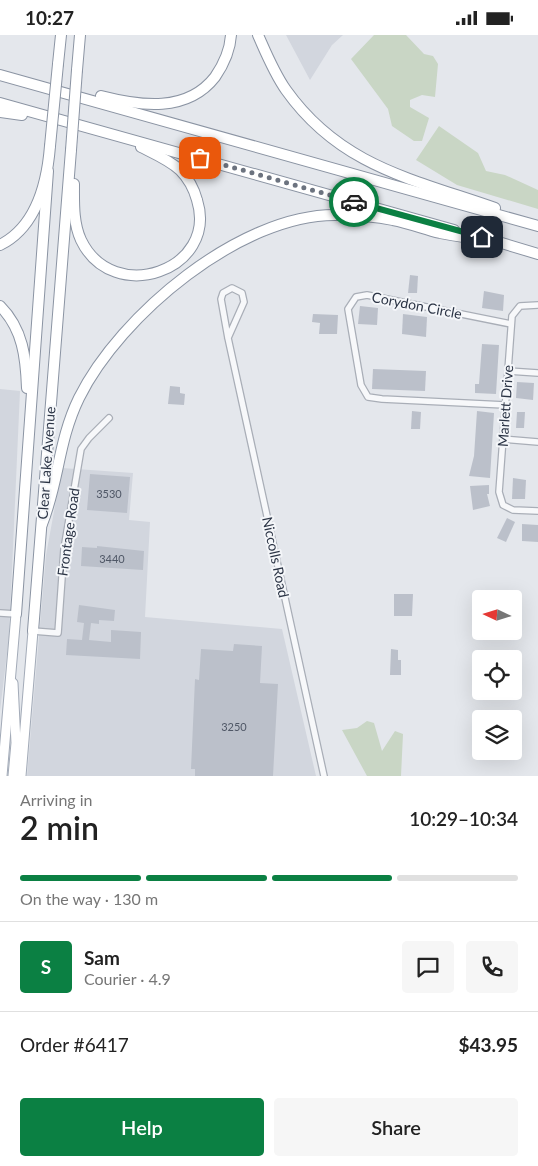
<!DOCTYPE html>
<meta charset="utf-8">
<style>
:root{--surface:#fff;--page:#f6f6f6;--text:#222;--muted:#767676;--line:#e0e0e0;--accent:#0b8043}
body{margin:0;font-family:Lato,sans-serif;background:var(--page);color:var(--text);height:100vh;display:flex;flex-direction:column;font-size:19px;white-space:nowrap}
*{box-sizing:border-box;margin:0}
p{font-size:16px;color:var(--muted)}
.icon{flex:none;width:28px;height:28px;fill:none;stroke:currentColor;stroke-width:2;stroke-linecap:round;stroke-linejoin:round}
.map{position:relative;height:741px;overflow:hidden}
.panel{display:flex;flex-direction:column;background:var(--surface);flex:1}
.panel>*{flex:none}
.needle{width:32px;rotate:274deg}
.fabs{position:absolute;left:472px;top:555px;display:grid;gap:10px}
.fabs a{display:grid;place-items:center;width:50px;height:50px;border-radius:5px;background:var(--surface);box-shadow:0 5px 20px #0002;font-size:25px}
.pin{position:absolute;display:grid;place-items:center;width:42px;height:42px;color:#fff;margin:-21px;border-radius:10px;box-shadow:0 2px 8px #0006}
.courier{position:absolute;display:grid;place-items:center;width:50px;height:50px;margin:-25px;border:4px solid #0b8043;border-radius:50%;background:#fff;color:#222;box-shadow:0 1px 6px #0007}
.overview em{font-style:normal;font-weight:600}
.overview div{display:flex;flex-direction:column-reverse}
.overview{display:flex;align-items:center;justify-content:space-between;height:85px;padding:0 20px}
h1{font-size:32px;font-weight:600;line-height:38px}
.bar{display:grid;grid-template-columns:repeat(4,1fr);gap:8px 5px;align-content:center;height:60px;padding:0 20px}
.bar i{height:6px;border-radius:4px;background:var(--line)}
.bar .on{background:var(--accent)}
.bar p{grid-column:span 4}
.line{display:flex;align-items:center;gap:12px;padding:0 20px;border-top:1px solid var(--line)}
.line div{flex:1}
.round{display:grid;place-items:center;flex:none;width:52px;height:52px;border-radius:5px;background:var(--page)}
.button{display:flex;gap:10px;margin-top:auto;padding:10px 20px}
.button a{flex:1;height:58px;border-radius:5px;background:var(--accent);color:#fff;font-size:20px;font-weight:600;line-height:58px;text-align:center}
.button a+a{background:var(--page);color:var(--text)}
.status{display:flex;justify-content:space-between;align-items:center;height:35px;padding:0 25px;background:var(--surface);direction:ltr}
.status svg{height:14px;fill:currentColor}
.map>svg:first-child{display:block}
.built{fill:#d2d6de}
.green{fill:#c9d6c5}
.building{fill:#bbc0ca}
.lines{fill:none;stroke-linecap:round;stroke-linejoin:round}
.street-casing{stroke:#a9aeb7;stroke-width:8}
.primary-casing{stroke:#a3abb8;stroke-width:11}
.highway-casing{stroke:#8b94a3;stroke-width:12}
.street{stroke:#f7f8fa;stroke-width:5.5}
.primary{stroke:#fff;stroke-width:9}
.highway{stroke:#fff;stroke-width:10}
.highway-bridge-casing{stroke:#8b94a3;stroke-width:12;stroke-linecap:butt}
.highway-bridge{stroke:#fff;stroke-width:10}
.done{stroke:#6c737f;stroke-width:5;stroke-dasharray:0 9}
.route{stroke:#0b8043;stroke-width:6}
.labels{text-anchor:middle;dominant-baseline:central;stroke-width:4;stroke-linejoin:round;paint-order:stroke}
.number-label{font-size:11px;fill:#4f5766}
.street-label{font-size:14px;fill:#2b3445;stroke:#f4f6f9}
</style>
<div class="status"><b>10:27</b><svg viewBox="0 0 49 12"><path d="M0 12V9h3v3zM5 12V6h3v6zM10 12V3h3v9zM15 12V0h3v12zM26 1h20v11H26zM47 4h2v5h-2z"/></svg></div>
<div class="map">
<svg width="538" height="741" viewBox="0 0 538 741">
<rect width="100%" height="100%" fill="#e4e7ec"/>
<!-- built -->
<g class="built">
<path d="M286,0H343L332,10L310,45Z"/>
<path d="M0,354L20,356L9,602L0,676Z"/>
<path d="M62,433L133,438L129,485L150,487L145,582L282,594L316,741H27L46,520Z"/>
</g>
<!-- green -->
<g class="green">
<path d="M374,0H406L424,19L433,21L438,29L435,62L422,60L410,65V72L429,83L422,106H414L392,91L388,74L351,24Z"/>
<path d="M439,91L478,118L486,136L505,140L538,155V174L457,150L416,125Z"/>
<path d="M367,686L374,688L382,716L395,696L403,699L401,741H367L342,695L357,693Z"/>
</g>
<!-- building -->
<g class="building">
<path d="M410,240L418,241L417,258H408Z"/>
<path d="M484,256L504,260L503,276L482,273Z"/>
<path d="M360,271L378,273L377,290L358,289Z"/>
<path d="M313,279L338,280L337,299H319L320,288L312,287Z"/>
<path d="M403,279L427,282L426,302L402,299Z"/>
<path d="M482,309L499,310L496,359L475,358V349H479Z"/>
<path d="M373,334L426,336L425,356L372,354Z"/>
<path d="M517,347L534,348L533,365L516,363Z"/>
<path d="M170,351L180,352V358L185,359L184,370L168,369Z"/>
<path d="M412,376L421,377L420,394H411Z"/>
<path d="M477,376L494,378L490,443L469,441L474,421Z"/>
<path d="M517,377H525L524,393H516Z"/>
<path d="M90,439L130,442L127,478L87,475Z"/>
<path d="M513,443L526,445L525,464H512Z"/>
<path d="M489,450V459H487L490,471L473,475L470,451Z"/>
<path d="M507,483L515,487L506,507L497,503Z"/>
<path d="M522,489L538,490V507L522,506Z"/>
<path d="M97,511L144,516L143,535L81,531L82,512L97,513Z"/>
<path d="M394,559H413L412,581H394Z"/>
<path d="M79,570L115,575L114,586L99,585V589L91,588L89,605L111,607V595L141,597L140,624L66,620L67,604L82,605L84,588L77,587Z"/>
<path d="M234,609L262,611L260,648L278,649L273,741H195V734H191L195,644L199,645L201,614L233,616Z"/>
<path d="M391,614L398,615V625H401V640H390Z"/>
</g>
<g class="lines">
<!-- street casing -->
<g class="street-casing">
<g id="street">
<path d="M538,270L520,271L512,281L499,457L503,470L513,475L538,476"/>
<path d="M228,303L244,267L242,258L232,253L223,258L221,264L228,303L324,741"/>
<path d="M508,336L538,338"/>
<path d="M505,370L382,364L368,362L361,350L348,274L356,262L367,260L511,289"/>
<path d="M503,404L538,407"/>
<path d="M0,578L16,579"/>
<path d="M33,596L58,598L64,514L81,414L89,403L109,383"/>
</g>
</g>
<!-- primary casing -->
<g class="primary-casing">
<g id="primary">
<path d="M13,648L16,708L13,741"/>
<path d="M2,741L16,579"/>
<path d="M21,741L33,596"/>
</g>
</g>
<!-- highway casing -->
<g class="highway-casing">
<g id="highway">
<path d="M258,0C266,18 274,38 286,55C340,131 412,144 495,173"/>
<path d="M58,29L61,0"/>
<path d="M77,35L80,0"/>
<path d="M0,40L538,191"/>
<path d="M101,61C140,71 187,78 215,42C224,29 230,16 231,0"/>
<path d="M0,68L454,195"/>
<path d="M0,77L22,80"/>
<path d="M74,149C74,167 73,188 81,205C113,272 219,235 197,165C194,154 188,143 180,135C169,125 155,119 141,112"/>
<path d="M495,206L538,219"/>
<path d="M0,210C36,192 47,149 50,111"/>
<path d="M0,271C23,294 26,323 27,353"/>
<path d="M42,489C59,447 58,406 79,363C120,280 241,179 336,180C355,180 374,181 393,185C409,188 424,194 440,198C459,202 480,204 499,208"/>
<path d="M16,579L48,136"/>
<path d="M33,596L71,115"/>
</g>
</g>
<!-- street -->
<use href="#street" class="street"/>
<!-- primary -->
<use href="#primary" class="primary"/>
<!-- highway -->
<use href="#highway" class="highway"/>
<!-- highway-bridge casing -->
<g class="highway-bridge-casing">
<g id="highway-bridge">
<path d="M50,111L58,29"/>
<path d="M71,115L77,35"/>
</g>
</g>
<!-- highway-bridge -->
<use href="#highway-bridge" class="highway-bridge"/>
</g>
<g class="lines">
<!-- done -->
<path class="done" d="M200,123L354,167"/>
<!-- route -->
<path class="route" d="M354,167L482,202"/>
</g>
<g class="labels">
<!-- number labels -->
<g class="number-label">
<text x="109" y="458">3530</text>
<text x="112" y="523">3440</text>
<text x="234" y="691">3250</text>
</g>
<!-- street labels -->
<g class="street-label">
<text transform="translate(417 270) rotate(11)">Corydon Circle</text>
<text transform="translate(505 371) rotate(-86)">Marlett Drive</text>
<text transform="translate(46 428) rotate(-86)">Clear Lake Avenue</text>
<text transform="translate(68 497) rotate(-82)">Frontage Road</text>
<text transform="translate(276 522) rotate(78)">Niccolls Road</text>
</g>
</g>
</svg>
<div class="fabs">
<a><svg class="needle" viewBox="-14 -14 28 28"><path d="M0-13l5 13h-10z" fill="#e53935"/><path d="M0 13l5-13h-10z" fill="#767676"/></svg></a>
<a><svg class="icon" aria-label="locate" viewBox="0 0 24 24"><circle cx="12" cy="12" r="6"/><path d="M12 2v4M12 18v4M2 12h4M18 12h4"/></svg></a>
<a><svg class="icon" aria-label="layers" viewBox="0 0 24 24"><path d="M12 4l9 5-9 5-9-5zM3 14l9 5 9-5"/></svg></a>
</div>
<div class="pin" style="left:200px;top:123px;background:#ea580c"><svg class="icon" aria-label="bag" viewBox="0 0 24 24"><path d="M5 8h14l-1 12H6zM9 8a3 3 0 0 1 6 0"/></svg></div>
<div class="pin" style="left:482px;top:202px;background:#1f2937"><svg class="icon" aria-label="home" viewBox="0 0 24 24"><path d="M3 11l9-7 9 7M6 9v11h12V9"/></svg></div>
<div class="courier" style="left:354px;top:167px"><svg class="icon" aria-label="car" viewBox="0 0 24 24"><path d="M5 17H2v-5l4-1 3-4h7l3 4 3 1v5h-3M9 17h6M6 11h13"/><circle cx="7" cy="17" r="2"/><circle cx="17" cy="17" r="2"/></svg></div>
</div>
<section class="panel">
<div class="overview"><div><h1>2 min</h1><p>Arriving in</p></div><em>10:29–10:34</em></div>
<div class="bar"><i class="on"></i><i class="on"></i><i class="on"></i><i></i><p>On the way · 130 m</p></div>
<div class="line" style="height:90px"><b class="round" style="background:var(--accent);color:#fff">S</b><div><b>Sam</b><p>Courier · 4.9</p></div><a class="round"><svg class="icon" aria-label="chat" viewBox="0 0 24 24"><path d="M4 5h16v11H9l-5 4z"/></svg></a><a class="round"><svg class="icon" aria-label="phone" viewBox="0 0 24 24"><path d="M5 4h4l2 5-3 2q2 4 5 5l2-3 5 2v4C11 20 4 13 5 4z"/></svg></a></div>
<div class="line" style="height:65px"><div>Order #6417</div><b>$43.95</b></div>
<div class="button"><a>Help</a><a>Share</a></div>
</section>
